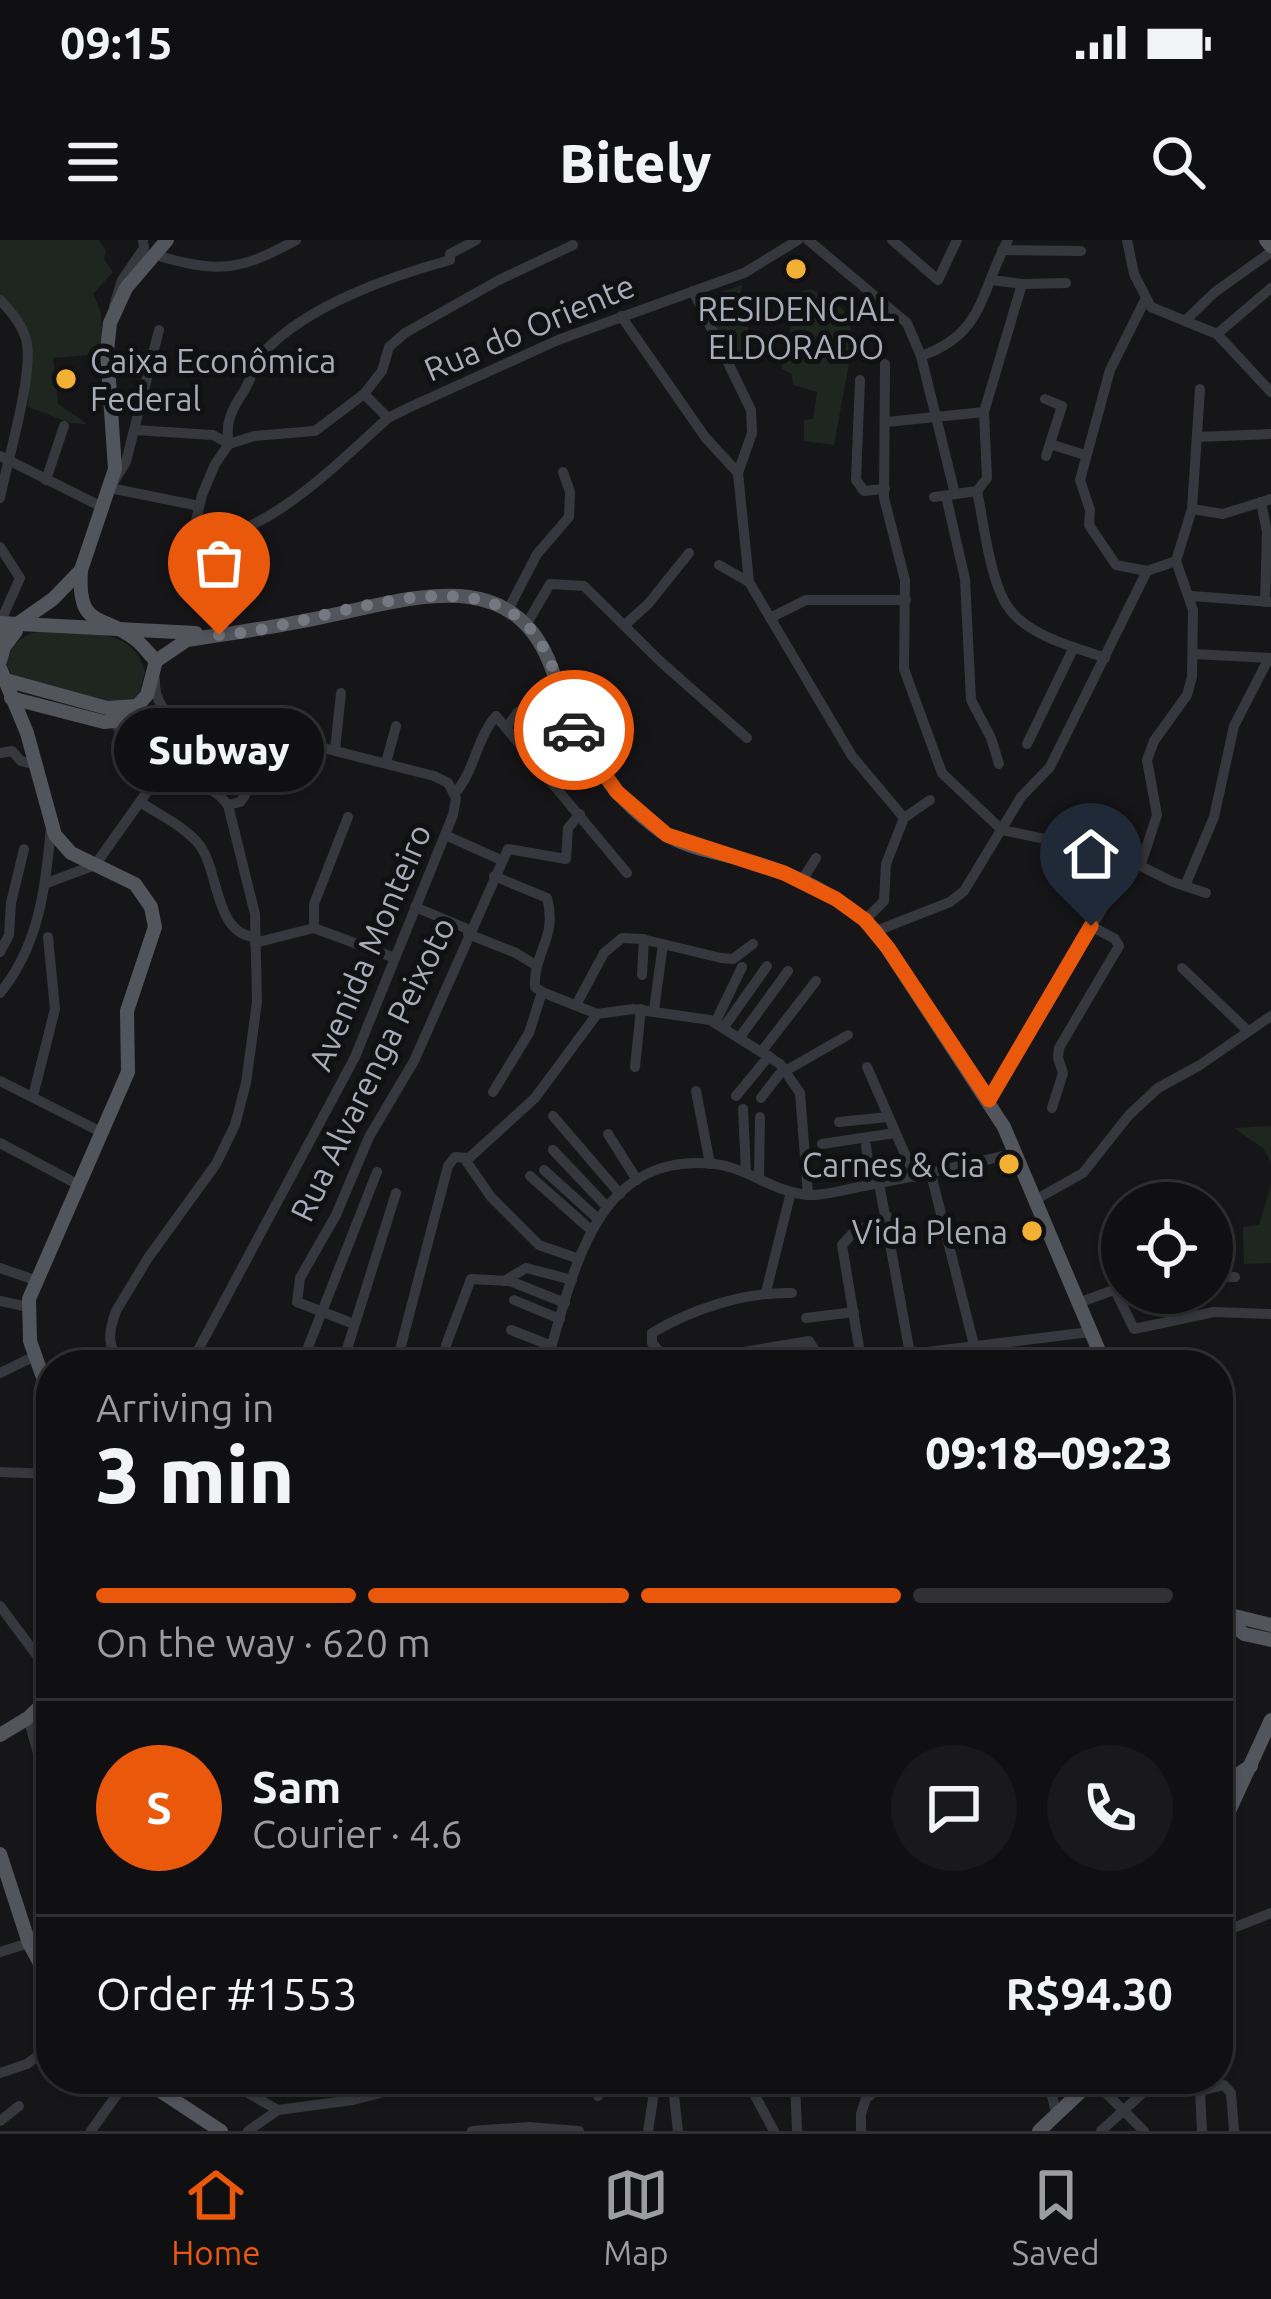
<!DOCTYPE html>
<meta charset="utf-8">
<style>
:root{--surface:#101012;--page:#19191b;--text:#f1f3f6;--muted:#9c9d9f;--line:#303032;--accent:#ea580c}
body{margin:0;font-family:Ubuntu,sans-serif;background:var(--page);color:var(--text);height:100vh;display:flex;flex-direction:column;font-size:45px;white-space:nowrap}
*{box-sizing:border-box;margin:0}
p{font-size:39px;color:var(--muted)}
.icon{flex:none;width:66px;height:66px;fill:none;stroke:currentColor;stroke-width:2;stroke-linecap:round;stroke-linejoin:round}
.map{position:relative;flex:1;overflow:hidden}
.side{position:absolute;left:36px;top:1110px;width:1197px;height:744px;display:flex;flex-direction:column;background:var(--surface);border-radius:48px;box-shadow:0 3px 9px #0004,0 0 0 3px var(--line)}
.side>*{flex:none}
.tools{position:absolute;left:1101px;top:942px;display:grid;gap:24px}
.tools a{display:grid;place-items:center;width:132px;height:132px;border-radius:50%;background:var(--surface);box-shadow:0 3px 9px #0004,0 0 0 3px var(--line);font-size:60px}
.pin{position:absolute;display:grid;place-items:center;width:102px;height:102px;color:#fff;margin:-123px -51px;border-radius:50% 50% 50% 0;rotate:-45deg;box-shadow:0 0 12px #0007}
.pin .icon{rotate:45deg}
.courier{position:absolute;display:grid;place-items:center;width:120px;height:120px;margin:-60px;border:9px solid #ea580c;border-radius:50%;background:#fff;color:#222;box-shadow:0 3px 15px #0007}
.bubble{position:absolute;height:84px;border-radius:42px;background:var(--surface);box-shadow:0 3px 9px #0004,0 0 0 3px var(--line);font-size:39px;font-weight:800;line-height:84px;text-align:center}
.headline em{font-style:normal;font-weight:800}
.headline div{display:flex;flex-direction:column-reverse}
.headline{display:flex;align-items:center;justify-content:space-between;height:204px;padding:0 60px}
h1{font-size:78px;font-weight:800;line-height:90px}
.bar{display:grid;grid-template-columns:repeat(4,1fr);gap:18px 12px;align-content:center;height:144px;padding:0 60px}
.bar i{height:15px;border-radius:9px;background:var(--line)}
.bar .on{background:var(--accent)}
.bar p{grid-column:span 4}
.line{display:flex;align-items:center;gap:30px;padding:0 60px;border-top:3px solid var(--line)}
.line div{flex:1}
.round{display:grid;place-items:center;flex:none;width:126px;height:126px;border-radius:63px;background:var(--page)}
.status{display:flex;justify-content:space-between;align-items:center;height:84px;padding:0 60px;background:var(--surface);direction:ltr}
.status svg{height:33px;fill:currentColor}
header{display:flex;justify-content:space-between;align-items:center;height:156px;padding:0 60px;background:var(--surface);font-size:54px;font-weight:800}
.dock{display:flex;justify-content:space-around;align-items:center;height:168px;border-top:3px solid var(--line);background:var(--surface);font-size:33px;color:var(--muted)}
.dock a{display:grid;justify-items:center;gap:6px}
.dock .on{color:var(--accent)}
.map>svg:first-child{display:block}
.green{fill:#1e261f}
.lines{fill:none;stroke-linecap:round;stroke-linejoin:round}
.minor{stroke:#37383d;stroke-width:10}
.major{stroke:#53555c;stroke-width:14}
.done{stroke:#757880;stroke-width:12;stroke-dasharray:0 21.6}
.route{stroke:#ea580c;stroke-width:15}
.poi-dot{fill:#f2b134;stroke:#111113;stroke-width:4.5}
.labels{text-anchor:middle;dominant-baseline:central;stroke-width:10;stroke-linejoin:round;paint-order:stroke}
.poi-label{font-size:33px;fill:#a8adb8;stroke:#111113;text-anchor:end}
.street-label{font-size:33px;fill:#a8adb8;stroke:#111113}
</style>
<div class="status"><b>09:15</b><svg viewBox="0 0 49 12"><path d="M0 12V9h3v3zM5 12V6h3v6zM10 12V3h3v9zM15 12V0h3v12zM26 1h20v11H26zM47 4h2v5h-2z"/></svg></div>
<header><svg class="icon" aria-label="menu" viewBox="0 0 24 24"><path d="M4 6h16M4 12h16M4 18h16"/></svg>Bitely<svg class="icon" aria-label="search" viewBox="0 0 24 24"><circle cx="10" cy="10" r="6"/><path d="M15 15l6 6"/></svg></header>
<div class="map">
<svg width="1271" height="1891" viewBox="0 0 1271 1891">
<rect width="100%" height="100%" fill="#161618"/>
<!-- green -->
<g class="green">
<path d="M0,0H99L106,11L104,19L113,32L93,54L101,72L103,114L53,118L58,164L87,184L70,183L28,167L30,120L26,96L0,58Z"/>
<path d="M742,45L740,60L750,61L746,117H727L705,57Z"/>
<path d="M811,49L843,69L854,96L834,205L804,201V180L813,179L817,152L793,145L792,134L781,129L789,103L794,53Z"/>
<path d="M55,390C91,394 135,389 145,432L138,457L124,465L13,437L7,426C9,400 30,390 55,390Z"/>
<path d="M1271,886V923L1264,909L1234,888Z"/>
<path d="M1271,945V1023L1244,1024L1243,987L1259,985Z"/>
</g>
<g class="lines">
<!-- minor -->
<g class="minor">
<path d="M808,0L907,83L921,116L955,254"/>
<path d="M892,0L938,40L957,0"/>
<path d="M1127,0L1134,34L1151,67L1217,94L1271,152"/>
<path d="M573,5L499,40L405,93L389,107L382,131L364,154L315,191L254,196L229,204L215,224L202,255L192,298C260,305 341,220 388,178L408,168L558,100L744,33L798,0"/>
<path d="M1002,10L1081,11"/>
<path d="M155,15C218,33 238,32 296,0"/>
<path d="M992,40L1022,44L1066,43"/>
<path d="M693,51L751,170L752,193L738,233L749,342L852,516L904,578"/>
<path d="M0,60C10,70 22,85 26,99C35,131 7,222 0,258"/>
<path d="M1145,60L1110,130L1080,240L1090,270L1089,285L1116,325L1147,331L1176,321"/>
<path d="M114,66L122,40L144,8L143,0"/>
<path d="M621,76L705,197L738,233"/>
<path d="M1186,80L1215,52L1271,12"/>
<path d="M159,90L126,222L110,248L199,266"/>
<path d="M1217,94L1271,48"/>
<path d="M921,116C985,94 980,51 1008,0"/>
<path d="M885,124L884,258L905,340L904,429L942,533L1002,590L1116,614L1173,642L1206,653"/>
<path d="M860,140L856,240L864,251L885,249"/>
<path d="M364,154L388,178"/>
<path d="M1045,159L1062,166L1046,216"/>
<path d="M887,182L984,172"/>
<path d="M135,190L213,195L229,204"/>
<path d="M1197,197L1271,194"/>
<path d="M229,204C224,184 233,167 244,151C252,138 254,122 266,110C309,65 391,36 450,20V14L476,0"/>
<path d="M1050,204L1085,215"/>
<path d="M0,216L104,268"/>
<path d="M46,240L64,186"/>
<path d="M977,251C984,283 990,346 1011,371C1032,397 1075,407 1105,418"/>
<path d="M946,256L965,339L971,460L991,498L999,524"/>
<path d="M934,257L977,251L987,238L984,172L1022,44"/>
<path d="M1261,262L1267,292L1265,362"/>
<path d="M1192,269L1223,274L1271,259"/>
<path d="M0,307L20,338L0,383"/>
<path d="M719,325L749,342"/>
<path d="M1191,356L1271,362"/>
<path d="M508,370L537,314L569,277L570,252L563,232"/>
<path d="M770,378L806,360H906"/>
<path d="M526,385L550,344L584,346L661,422L747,498"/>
<path d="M625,385L649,363L689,313"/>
<path d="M1194,414L1271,418"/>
<path d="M155,439C154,461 165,476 186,483"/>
<path d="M116,484C158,493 198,480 241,487L434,536L448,543L456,558L453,575L355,817L190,1125"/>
<path d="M118,488L219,555L228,565"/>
<path d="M506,488L518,472L558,449"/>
<path d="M1027,504L1074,407"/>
<path d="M335,510L341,453"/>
<path d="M0,513L12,511L21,521L36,525"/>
<path d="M386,523L396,486"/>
<path d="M455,553C475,531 476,499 496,476L627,633"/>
<path d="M140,562C158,574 182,585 197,602C220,627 213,694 255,697"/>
<path d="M228,565L240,562L245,555L259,491"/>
<path d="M445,595L501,620"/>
<path d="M1141,624L1157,575L1147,520L1154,501L1187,455L1192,437L1193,370L1176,321L1192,269L1200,149"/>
<path d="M801,642L816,618"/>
<path d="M47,643L95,625L169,521"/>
<path d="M1185,646L1214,577L1234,486L1269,418"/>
<path d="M415,667L470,690"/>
<path d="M865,680L884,661L886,624L904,578L930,560"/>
<path d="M314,688V664L348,577"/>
<path d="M314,688L395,718"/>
<path d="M876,691L950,662L964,651L1021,557L1050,527L1147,331"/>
<path d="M468,694L516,713L537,726"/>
<path d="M255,703L314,688"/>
<path d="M0,712L9,695L11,663L24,609"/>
<path d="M1182,728L1248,791"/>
<path d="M642,735L644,699"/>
<path d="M542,752L597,774L633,769L710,780L780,824L800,853L808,955"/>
<path d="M0,753C39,706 46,646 51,587"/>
<path d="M576,765L604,713L622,698L642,699L721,718L733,719L753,704"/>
<path d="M654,770L663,704"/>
<path d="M715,783L742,727"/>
<path d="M724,787L767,726"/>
<path d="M740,797L788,731"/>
<path d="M762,811L816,741"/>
<path d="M635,827L641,769"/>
<path d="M867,827L915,937"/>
<path d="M787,830L848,795"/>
<path d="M0,841L101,892"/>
<path d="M696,851L710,924"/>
<path d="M493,852L529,793L542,752L535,747C533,713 558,697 547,658L494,636"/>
<path d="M33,856L55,769L48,697"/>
<path d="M736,856L769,816"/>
<path d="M761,858L784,828"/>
<path d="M990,860L1039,770L1133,620"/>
<path d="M1052,868L1063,833L1058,818L1059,808L1119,706L1115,699L1091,686"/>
<path d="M743,869L746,932"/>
<path d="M553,876L620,954"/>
<path d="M839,882L888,877"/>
<path d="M608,894L637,940"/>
<path d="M0,903L77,944"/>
<path d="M822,904L895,893"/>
<path d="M866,906L871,945"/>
<path d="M553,910L607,967"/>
<path d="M464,918L491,957L539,1005L579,1019"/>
<path d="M544,930L598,979"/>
<path d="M931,934L979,1125"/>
<path d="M530,936L591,990"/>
<path d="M759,938L760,877"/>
<path d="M879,943L912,1125"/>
<path d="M1035,960L1083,933L1129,875L1158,848L1200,825L1271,776"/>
<path d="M0,1028L35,1040"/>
<path d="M1212,1036L1235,1037"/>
<path d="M504,1041L526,1028L572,1040"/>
<path d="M1115,1050L1134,1089L1214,1072L1271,1074"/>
<path d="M766,1052L791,952"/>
<path d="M514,1060L560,1079"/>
<path d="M0,1061L28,1067"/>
<path d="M1078,1063L1122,1047"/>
<path d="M806,1078L854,1072"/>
<path d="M354,1084L297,1062L300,1038L336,975L369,897L414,821L508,609L566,619L568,588L580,574"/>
<path d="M511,1090L552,1106"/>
<path d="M446,1105L471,1039L510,1041L565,1063"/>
<path d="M507,1114L541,1125"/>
<path d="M124,1125C106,1108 108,1093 116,1071L148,1018L216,924L235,885L246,843L257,762L255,674L228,565"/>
<path d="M301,1125L377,932"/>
<path d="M342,1125L396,953"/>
<path d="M396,1125L448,926L455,917L469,918L535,858L597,774"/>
<path d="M421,1125L426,1113"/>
<path d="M546,1125C573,1036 593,910 715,924C748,928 777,954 810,955C828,955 847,949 864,946C915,937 965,925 1016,913"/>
<path d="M671,1125L652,1103V1093C692,1069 744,1052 792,1053"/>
<path d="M709,1125L738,1113L809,1101L824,1125"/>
<path d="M851,1125L862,1120L1090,1092"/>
<path d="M862,1125L842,1005L853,993L887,976"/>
<path d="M0,1133L35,1116"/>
<path d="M0,1232L51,1234"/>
<path d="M0,1366L38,1417"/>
<path d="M28,1478L51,1559"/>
<path d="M1228,1690L1271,1673"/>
<path d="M0,1712L29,1703"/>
<path d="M0,1833L27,1824L51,1806"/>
<path d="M223,1839L278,1870"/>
<path d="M597,1839L598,1856"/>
<path d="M672,1839L678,1891"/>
<path d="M746,1839L774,1891"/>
<path d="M795,1839L797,1891"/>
<path d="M1053,1839L1051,1852L1057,1876"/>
<path d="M1093,1840L1144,1891"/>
<path d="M675,1850L740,1839"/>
<path d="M868,1857L890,1839"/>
<path d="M0,1881L19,1866"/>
<path d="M91,1891L128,1839"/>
<path d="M248,1891L278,1870L353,1860L434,1839"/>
<path d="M472,1891L529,1887L579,1891"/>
<path d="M648,1891L653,1859L649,1839"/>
<path d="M861,1891V1874L872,1839"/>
<path d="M1101,1891L1158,1839"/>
<path d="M1202,1891L1200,1851L1224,1845L1231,1853L1234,1891"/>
</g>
<!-- major -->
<g class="major">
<path d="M1266,0L1271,6"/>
<path d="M81,330C77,390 102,373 135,399C143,405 149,414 156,421"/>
<path d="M0,383L196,393"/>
<path d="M0,396L53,359L81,330L115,229L107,111L110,83L126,48L167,0"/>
<path d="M0,421L4,407L16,391"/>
<path d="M156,421L187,400C232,393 277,387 323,377C407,360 513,320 552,429C576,497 601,549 662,592C687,609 721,613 749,621C795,634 842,657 876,691L1004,887L1105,1125"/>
<path d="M0,428L27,493L55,595L71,613L135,644L151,667L155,687L127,771L128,832L29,1059L30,1101L51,1160"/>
<path d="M2,439L107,468L137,466"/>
<path d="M11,458L104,482L125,480L147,455L156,421"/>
<path d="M1218,1372L1244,1394L1271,1400"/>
<path d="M1218,1372L1271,1385"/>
<path d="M0,1495L28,1478L51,1456"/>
<path d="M1218,1547L1251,1526"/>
<path d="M1218,1595L1271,1480"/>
<path d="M0,1614L29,1703L51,1744"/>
<path d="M1218,1667L1228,1690L1218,1716"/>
<path d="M142,1839L221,1891"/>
<path d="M1039,1891L1094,1839"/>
</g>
</g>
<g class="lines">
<!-- done -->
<path class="done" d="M219,395C308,392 472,308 536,396C556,423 561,460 574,490"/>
<!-- route -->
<path class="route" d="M574,490L617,552L667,595L784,633L836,659L865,680L888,708L989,860L1091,686"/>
</g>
<!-- markers -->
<g class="poi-dot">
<circle cx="796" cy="29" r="12"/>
<circle cx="66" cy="139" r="12"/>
<circle cx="1009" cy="924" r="12"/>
<circle cx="1032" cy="991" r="12"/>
</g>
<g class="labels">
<!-- poi labels -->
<g class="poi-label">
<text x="796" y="68" text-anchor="middle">RESIDENCIAL<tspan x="796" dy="38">ELDORADO</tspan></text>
<text x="90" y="120" text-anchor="start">Caixa Econômica<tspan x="90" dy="38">Federal</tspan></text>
<text x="985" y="924">Carnes &amp; Cia</text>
<text x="1008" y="991">Vida Plena</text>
</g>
<!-- street labels -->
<g class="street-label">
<text transform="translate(529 87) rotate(-23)">Rua do Oriente</text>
<text transform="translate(369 707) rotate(-67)">Avenida Monteiro</text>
<text transform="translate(372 829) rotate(-64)">Rua Alvarenga Peixoto</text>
</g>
</g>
</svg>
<div class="tools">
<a><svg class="icon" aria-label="locate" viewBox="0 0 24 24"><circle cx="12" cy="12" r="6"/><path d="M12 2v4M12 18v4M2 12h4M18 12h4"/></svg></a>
</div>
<div class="pin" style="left:219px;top:395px;background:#ea580c"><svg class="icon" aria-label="bag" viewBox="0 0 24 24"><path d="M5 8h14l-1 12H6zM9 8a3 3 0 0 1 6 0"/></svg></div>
<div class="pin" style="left:1091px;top:686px;background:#1f2937"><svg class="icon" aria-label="home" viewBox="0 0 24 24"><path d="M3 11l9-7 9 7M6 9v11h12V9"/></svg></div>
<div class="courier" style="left:574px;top:490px"><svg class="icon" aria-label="car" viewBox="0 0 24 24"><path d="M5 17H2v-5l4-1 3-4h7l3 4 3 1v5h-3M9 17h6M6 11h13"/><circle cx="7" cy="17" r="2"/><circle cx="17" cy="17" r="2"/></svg></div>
<div class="bubble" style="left:114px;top:468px;width:210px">Subway</div>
<section class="side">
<div class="headline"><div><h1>3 min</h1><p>Arriving in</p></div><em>09:18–09:23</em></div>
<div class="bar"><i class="on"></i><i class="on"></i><i class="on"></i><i></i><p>On the way · 620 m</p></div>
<div class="line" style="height:216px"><b class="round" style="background:var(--accent);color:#fff">S</b><div><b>Sam</b><p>Courier · 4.6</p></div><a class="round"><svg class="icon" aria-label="chat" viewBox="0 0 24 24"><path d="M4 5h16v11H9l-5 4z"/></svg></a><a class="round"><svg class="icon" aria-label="phone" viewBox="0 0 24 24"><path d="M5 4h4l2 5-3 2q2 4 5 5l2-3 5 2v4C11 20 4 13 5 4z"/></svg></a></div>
<div class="line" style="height:156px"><div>Order #1553</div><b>R$94.30</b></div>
</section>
</div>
<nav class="dock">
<a class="on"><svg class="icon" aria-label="home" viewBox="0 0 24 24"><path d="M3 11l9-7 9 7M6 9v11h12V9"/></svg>Home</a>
<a><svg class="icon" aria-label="map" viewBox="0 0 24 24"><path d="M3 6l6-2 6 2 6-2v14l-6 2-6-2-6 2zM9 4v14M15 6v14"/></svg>Map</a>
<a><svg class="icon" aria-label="saved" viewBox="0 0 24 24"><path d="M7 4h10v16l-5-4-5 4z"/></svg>Saved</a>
</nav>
